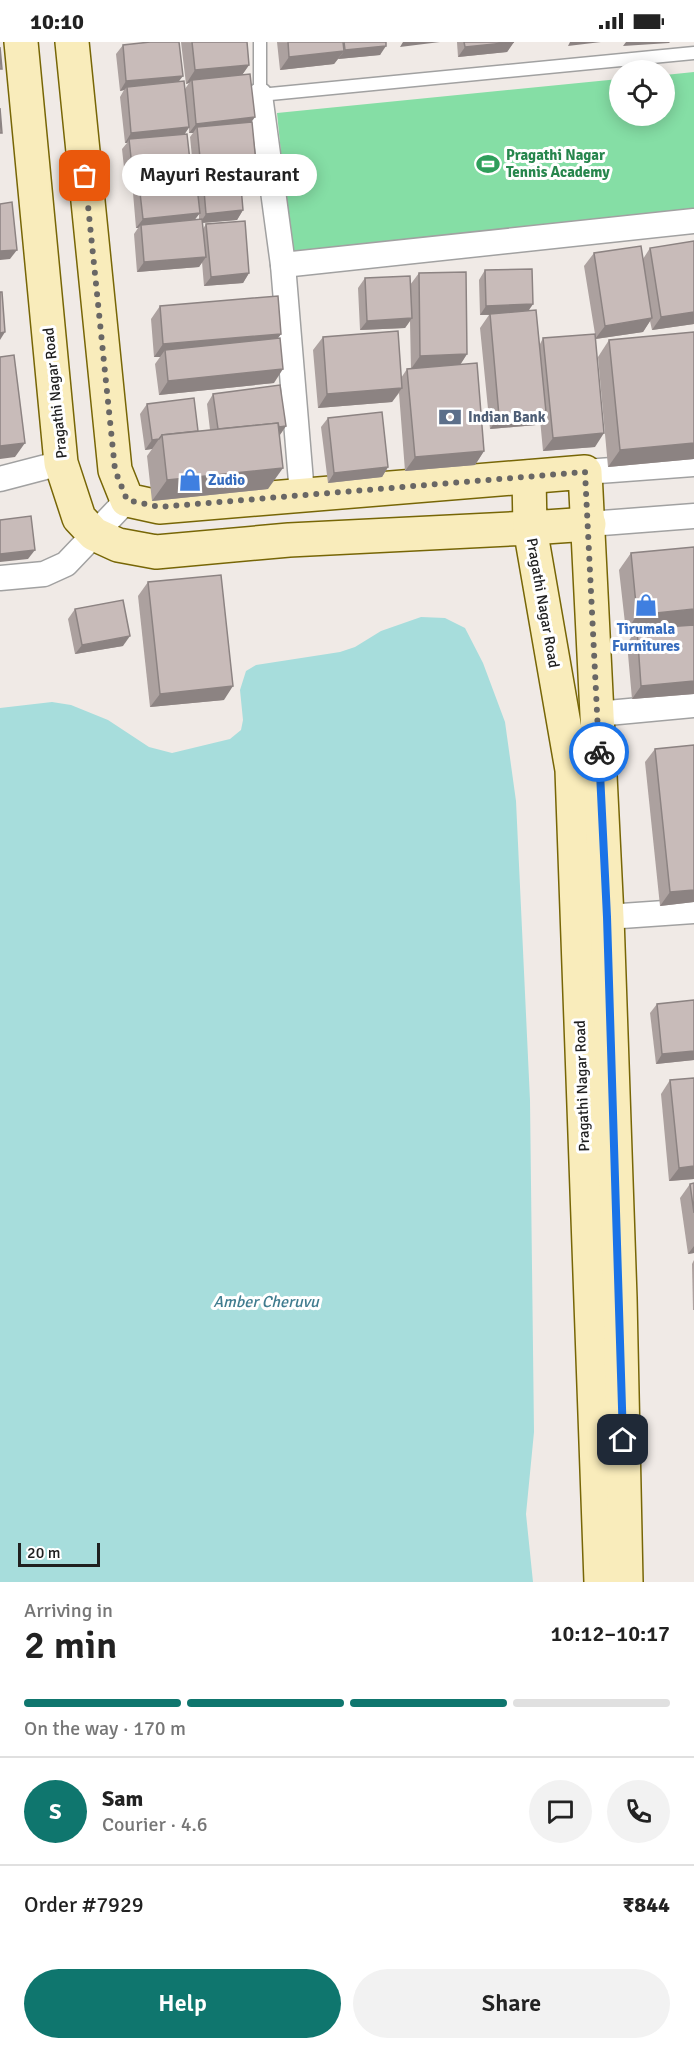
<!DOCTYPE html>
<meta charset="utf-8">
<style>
:root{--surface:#fff;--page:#f2f2f2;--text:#222;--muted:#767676;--line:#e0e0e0;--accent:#0f766e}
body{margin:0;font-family:Signika,sans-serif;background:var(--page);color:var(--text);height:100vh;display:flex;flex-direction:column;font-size:22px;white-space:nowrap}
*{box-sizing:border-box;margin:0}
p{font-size:20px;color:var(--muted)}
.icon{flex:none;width:33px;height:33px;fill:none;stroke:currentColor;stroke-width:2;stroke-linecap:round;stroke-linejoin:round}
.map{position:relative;height:1540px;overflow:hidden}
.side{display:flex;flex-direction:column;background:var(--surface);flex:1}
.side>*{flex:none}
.tools{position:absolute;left:609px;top:18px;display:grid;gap:12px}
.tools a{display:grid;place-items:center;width:66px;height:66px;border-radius:50%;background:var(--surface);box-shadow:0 3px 15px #0003;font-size:30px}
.scale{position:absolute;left:18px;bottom:15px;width:82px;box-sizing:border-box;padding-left:6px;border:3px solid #202020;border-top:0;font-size:16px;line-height:21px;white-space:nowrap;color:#202020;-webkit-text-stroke:4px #fff;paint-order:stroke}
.pin{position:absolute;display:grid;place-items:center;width:51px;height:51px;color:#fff;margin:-26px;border-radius:12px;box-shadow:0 3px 9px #0006}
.courier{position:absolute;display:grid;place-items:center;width:60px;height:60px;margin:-30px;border:4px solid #1a73e8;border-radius:50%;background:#fff;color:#222;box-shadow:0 2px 8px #0007}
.bubble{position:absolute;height:42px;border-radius:21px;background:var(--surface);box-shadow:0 3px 15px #0003;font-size:20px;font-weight:600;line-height:42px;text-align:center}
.summary em{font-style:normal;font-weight:600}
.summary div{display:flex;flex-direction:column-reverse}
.summary{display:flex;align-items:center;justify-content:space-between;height:102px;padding:0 24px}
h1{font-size:39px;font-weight:600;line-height:45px}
.bar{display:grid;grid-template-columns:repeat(4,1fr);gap:9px 6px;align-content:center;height:72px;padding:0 24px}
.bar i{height:8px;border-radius:4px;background:var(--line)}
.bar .current{background:var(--accent)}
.bar p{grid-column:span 4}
.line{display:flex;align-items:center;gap:15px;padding:0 24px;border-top:2px solid var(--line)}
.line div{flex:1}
.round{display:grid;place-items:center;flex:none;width:63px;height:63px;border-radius:32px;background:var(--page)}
.primary-button{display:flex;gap:12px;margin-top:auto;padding:12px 24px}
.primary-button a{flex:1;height:69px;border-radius:36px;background:var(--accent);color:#fff;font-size:24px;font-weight:600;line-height:69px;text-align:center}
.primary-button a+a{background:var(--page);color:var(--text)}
.status{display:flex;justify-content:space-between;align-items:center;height:42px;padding:0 30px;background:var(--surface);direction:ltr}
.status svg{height:16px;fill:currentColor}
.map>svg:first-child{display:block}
.pitch{fill:#85dea5}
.water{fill:#a7dddc}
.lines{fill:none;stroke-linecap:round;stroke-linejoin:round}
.lane-casing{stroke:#a1a1a1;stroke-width:15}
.street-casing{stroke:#a1a1a1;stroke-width:27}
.secondary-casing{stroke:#776606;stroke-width:36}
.lane{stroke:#fff;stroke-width:12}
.street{stroke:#fff;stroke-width:24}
.secondary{stroke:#f9ecbb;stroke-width:33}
.wall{fill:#aca19f;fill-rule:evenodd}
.shaded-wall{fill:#8c8382}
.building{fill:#c8bbb9;stroke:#8c8382;stroke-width:1.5}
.done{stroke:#696765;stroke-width:6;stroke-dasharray:0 10.8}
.route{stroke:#1a73e8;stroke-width:8}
.labels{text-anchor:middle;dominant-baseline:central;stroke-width:6;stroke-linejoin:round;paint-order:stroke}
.leisure-label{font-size:15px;font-weight:bold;fill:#27864d;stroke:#fff;text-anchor:start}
.street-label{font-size:15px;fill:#202020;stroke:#fff}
.service-label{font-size:15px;font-weight:bold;fill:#4e5e75;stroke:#fff;text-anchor:start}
.shop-label{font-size:15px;font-weight:bold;fill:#366cbe;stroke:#fff;text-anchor:start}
.water-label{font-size:16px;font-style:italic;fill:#407c8f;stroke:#fff}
</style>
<div class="status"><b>10:10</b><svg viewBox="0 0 49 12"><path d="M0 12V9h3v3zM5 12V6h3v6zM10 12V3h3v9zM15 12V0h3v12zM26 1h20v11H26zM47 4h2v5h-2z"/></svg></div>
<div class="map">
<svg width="694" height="1540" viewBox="0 0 694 1540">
<rect width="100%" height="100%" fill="#f0eae6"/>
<!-- pitch -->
<path class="pitch" d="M694,30V170L291,211L277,71L619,37L620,74H664L665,33Z"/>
<!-- water -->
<path class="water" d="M421,575L445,576L465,586L483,621L505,680L516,759L530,1058L534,1390L526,1472L533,1540H0V666L52,660L71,663L108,678L149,705L172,711L230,697L241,688L243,678L240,648L246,629L256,623L340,610L355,605L381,589Z"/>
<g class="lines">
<!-- lane casing -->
<g class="lane-casing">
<path id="lane" d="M260,0V53L694,11"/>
</g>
<!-- street casing -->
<g class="street-casing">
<g id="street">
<path d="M260,53L283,223L302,452"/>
<path d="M283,223L694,179"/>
<path d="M585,430L694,422"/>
<path d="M0,437L61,421"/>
<path d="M589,482L694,474"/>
<path d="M0,536L44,532L66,522L127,458"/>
<path d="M597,672L694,663"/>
<path d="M607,875L694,869"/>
</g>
</g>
<!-- secondary casing -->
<g class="secondary-casing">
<g id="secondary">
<path d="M21,0L61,421L79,476L94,492L118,503L156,510L289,498L530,486L572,728L601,1540"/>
<path d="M72,0L115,428L127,458L159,465L585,430L607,875L620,1256L626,1540"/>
<path d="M529,435L530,486L589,482"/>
</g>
</g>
<!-- lane -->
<use href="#lane" class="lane"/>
<!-- street -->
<use href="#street" class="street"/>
<!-- secondary -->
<use href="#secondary" class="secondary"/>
</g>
<!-- wall -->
<g class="wall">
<path d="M181,0H247L249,23L242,33L252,80L256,121L249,130L194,135L190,95L193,91H189V86L184,92L191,128L184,137L197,145L203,137L243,168L237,178L203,181V187L206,182L249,231L243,241L204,244L202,220L199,225L137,230L134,192L138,186H136L133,151L139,143L126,144L122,107L127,101H125L120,55L124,48L120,49L116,12L123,3L179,40L185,47L189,41L186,42ZM199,172V178H194Z"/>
<path d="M277,0H386L380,13L338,17L334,22L280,28Z"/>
<path d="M457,0H514L507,10L458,15Z"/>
<path d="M650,206L694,282L652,288L650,279L643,290L596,297L595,405L543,409L540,377L536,383L490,387L480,286L489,273H480L479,238L485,228L533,262L529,268L540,302L543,296L595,292L584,224L594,211L643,217Z"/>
<path d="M419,231L467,312L460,323L484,409L475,423L405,429L399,351L392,360L318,366L313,308L323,295L401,336L407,327H411L410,279L405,286L360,288L358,246L365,236L410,243Z"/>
<path d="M160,264L281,292L278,296L274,341L159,353L155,322L160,315H154L151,277Z"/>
<path d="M694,290V417L608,425L598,315L609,298Z"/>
<path d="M213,352L286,384L280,393L268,447L152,459L147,414L152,407L145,408L140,372L147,362L198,389L210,388L207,362Z"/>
<path d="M328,376L388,425L382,435L328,441L321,385Z"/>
<path d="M631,511L694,583V652L632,657L627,601L636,589L626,590L619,528Z"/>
<path d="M148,540L224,658L150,665L138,554Z"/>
<path d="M75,567L123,604L75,612L68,577Z"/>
<path d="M694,703V860L660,864L645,720L655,707Z"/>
<path d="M694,958V1018L656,1022L650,971L657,962Z"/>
<path d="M694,1036V1137L669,1139L661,1052L670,1038Z"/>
<path d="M694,1141V1211L688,1212L680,1156L690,1142Z"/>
<path d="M694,1218V1268H693L692,1222Z"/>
</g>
<!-- shaded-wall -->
<g class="shaded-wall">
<path d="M403,0H440L400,5Z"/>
<path d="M514,0L507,10L458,15L465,5Z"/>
<path d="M570,0H601L568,4Z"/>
<path d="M626,0H670L669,1L623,4Z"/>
<path d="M386,4L380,13L338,17L345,8Z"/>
<path d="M344,9L334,22L280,28L289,15Z"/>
<path d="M249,23L240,36L192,38L189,41L186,42L195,28Z"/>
<path d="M183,34L176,43L127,45L124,48L120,49L126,39Z"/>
<path d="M255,75L248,85H197L193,91H189L196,82Z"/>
<path d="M189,85L183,95L129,97L127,101H125L131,91Z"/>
<path d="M256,121L249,130L194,135L201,126Z"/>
<path d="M191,128L184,138L126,144L133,134Z"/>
<path d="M243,168L237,178L200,181L206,172Z"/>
<path d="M200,171L193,180L141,183L138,186H136L143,177Z"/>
<path d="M17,208L10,217L0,218V209Z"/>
<path d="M206,215L199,225L137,230L144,220Z"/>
<path d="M249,231L243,241L204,244L211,235Z"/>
<path d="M533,262L526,272L480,273L486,264Z"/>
<path d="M694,270V282L652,288L661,275Z"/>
<path d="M412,276L405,286L360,288L367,279Z"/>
<path d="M652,276L643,290L595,297L605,284Z"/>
<path d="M5,290L0,298V291Z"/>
<path d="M281,292L271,305L165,308L160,315H154L163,302Z"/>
<path d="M467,312L458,326L411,327L420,314Z"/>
<path d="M283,327L274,341L159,353L168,339Z"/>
<path d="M402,346L392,360L318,366L327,352Z"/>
<path d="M546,370L536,383L490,387L499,374Z"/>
<path d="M286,384L279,394H219Z"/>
<path d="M604,391L595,405L543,409L553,396Z"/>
<path d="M159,397L152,407L145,408L152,398Z"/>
<path d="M25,401L15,415L0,417V404Z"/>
<path d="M694,401V417L608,425L620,408Z"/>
<path d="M484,409L475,423L405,429L415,415Z"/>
<path d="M388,425L382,435L328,441L334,431Z"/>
<path d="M283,426L268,447L152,459L167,438Z"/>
<path d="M35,508L28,517L0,520V512Z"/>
<path d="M694,567V583L626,590L637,573Z"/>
<path d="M130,594L123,604L75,612L82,603Z"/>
<path d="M694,639V652L632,657L641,644Z"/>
<path d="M233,644L224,658L150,665L160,652Z"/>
<path d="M694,848V860L660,864L670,850Z"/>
<path d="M694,1009V1018L656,1022L662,1012Z"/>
<path d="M694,1124V1137L669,1139L679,1126Z"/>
<path d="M694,1204V1211L688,1212Z"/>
</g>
<!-- building -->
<g class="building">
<path d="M150,0H179L183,34L126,39L123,3Z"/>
<path d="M192,0H247L249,23L195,28Z"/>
<path d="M288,0H343L344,9L289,15Z"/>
<path d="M344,0H386V4L345,8Z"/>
<path d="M464,0H514L465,5Z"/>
<path d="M0,5L2,27H0Z"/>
<path d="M250,32L255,75L196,82L192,38Z"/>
<path d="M184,39L189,85L131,91L127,45Z"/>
<path d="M0,66L2,91H0Z"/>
<path d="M252,80L256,121L201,126L197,85Z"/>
<path d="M187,92L191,128L133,134L129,97Z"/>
<path d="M240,133L243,168L206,172L203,137Z"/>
<path d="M196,136L200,171L143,177L139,142Z"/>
<path d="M12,160L17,208L0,209V162Z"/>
<path d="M202,177L206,215L144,220L141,183Z"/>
<path d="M245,179L249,231L211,235L206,182Z"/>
<path d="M694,199V270L661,275L650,206Z"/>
<path d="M641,204L652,276L605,284L594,211Z"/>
<path d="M532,227L533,262L486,264L485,228Z"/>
<path d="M466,230L467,312L420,314L419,231Z"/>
<path d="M410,234L412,276L367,279L365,236Z"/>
<path d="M0,250H2L5,290L0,291Z"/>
<path d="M278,254L281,292L163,302L160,264Z"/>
<path d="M536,268L546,370L499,374L490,272Z"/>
<path d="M398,289L402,346L327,352L323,295Z"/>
<path d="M694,290V401L620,408L609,298Z"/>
<path d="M595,292L604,391L553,396L543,296Z"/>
<path d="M280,296L283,327L168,339L165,308Z"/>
<path d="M14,313L25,401L0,404V315Z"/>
<path d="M477,321L484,409L415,415L407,327Z"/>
<path d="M280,343L286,384L279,385L278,381L218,387L213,352Z"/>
<path d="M194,356L198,389L162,393L159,397L152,398L147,362Z"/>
<path d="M382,370L388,425L334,431L328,376Z"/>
<path d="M278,381L283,426L167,438L162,393Z"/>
<path d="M31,474L35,508L0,512V478Z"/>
<path d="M694,505V567L637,573L631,511Z"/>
<path d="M221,533L233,644L160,652L148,540Z"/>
<path d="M123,558L130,594L82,603L75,567Z"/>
<path d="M694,583V639L641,644L637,587Z"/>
<path d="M694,703V848L670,850L655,707Z"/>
<path d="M694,958V1009L662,1012L657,962Z"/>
<path d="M694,1036V1124L679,1126L670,1038Z"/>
<path d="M694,1141V1171L690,1142Z"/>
</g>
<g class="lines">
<!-- done -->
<path class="done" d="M85,134L115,428L127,458L159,465L585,430L599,710"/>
<!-- route -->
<path class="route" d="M599,710L607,875L623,1398"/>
</g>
<!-- icons -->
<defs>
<g id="stadium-bare" transform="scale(1.8)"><path d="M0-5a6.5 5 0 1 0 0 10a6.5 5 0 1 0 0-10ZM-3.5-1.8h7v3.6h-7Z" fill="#2e9e5b" stroke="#fff" stroke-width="2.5" paint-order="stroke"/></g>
<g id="bank-bare" transform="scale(1.8)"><path d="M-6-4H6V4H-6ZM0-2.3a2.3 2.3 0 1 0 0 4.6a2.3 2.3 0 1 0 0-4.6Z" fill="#5c6f8a" stroke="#fff" stroke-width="2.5" paint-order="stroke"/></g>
<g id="shop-bare" transform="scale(1.8)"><path d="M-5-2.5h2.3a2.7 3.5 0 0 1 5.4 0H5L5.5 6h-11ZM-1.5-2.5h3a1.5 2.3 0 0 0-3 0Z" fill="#3f7fe0" stroke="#fff" stroke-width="2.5" paint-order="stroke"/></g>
</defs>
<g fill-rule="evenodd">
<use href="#stadium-bare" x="488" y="122"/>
<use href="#bank-bare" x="450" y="375"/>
<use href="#shop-bare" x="190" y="438"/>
<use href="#shop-bare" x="646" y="563"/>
</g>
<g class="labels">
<!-- leisure labels -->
<g class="leisure-label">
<text x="506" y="113">Pragathi Nagar<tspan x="506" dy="17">Tennis Academy</tspan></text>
</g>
<!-- street labels -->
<g class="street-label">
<text transform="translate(55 351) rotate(-96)">Pragathi Nagar Road</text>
<text transform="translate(543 561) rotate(80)">Pragathi Nagar Road</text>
<text transform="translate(582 1044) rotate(-92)">Pragathi Nagar Road</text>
</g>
<!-- service labels -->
<g class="service-label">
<text x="468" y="375">Indian Bank</text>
</g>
<!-- shop labels -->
<g class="shop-label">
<text x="208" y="438">Zudio</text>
<text x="646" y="587" text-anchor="middle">Tirumala<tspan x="646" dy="17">Furnitures</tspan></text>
</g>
<!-- water labels -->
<g class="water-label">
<text x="266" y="1260">Amber Cheruvu</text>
</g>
</g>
</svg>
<div class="tools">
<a><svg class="icon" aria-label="locate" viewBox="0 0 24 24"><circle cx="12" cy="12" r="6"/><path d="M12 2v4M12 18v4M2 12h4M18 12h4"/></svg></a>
</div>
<div class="scale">20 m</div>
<div class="pin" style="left:85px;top:134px;background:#ea580c"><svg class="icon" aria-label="bag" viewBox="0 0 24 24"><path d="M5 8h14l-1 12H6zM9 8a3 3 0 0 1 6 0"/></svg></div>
<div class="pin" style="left:623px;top:1398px;background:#1f2937"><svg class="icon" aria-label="home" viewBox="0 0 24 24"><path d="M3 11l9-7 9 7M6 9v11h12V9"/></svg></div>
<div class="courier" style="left:599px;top:710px"><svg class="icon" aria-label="bike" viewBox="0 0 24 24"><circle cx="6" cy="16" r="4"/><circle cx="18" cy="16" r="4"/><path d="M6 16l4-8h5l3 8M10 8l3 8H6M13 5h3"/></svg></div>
<div class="bubble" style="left:122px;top:112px;width:195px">Mayuri Restaurant</div>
</div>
<section class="side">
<div class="summary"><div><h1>2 min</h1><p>Arriving in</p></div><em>10:12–10:17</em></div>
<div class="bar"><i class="current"></i><i class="current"></i><i class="current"></i><i></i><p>On the way · 170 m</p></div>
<div class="line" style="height:108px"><b class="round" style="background:var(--accent);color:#fff">S</b><div><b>Sam</b><p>Courier · 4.6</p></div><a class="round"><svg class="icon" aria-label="chat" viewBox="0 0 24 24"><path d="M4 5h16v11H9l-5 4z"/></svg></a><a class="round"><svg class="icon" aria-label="phone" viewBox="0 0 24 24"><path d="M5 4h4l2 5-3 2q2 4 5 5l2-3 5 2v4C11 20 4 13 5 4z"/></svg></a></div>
<div class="line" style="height:78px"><div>Order #7929</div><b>₹844</b></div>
<div class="primary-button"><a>Help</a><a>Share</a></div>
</section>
